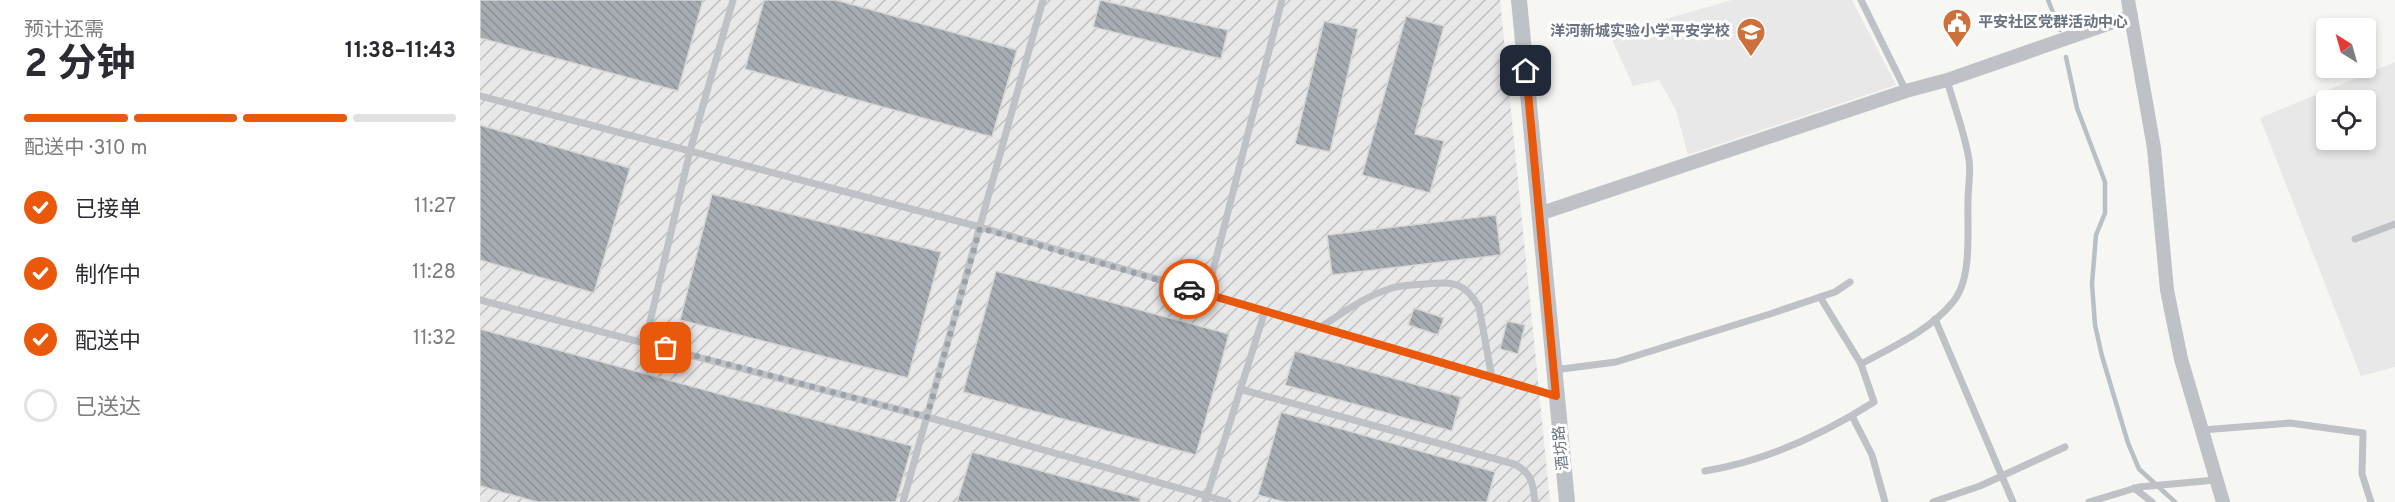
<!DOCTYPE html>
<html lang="zh">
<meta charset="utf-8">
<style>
:root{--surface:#fff;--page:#f2f2f3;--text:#2b2b33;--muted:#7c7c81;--line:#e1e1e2;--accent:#ea580c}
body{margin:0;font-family:Overpass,"Noto Sans SC",sans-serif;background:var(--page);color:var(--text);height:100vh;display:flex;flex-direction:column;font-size:22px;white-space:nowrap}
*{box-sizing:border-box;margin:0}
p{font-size:20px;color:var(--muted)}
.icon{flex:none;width:33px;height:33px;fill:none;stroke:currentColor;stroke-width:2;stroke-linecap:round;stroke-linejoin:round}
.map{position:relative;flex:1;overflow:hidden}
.drawer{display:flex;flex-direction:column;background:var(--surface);width:480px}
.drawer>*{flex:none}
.needle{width:39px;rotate:323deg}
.fabs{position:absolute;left:1836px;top:18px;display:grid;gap:12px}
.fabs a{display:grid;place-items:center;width:60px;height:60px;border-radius:6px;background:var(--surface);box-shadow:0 3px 9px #0003;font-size:30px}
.pin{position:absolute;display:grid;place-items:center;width:51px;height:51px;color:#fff;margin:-26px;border-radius:12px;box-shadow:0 3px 9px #0006}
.courier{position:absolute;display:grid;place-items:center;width:60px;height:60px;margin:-30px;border:4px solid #ea580c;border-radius:50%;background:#fff;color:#222;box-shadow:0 2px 8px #0007}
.head em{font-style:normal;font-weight:700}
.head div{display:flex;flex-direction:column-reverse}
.head{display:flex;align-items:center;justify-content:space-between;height:102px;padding:0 24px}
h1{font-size:39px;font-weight:700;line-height:45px}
.bar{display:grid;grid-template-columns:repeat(4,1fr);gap:9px 6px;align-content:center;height:72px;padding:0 24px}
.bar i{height:8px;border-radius:4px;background:var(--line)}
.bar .current{background:var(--accent)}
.bar p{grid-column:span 4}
ol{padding:0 24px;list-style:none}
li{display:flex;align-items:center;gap:18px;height:66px}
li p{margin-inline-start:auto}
li .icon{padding:6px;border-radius:50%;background:var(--accent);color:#fff;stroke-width:4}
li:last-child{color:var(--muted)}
li i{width:33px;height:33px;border:3px solid var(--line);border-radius:50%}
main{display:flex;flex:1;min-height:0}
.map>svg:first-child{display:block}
.built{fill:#e7e8e7;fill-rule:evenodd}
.industrial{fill:url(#industrial-furrows)}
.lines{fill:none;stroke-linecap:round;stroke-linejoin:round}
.stream{stroke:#b7c0c5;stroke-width:4.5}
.building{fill:url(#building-back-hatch);stroke:#d7d8d6;stroke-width:1.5}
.service{stroke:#bec1c5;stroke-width:7}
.minor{stroke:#bec1c5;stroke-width:14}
.tertiary{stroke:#bec1c5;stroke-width:16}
.done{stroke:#9aa1a9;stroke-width:6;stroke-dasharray:0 10.8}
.route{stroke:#ea580c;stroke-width:8}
.labels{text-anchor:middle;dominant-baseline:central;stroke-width:6;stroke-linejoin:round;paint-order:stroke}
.poi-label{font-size:15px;font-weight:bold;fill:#697381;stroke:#fff;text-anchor:start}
.street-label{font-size:15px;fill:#697381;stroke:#fff}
</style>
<main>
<section class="drawer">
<div class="head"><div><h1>2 分钟</h1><p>预计还需</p></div><em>11:38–11:43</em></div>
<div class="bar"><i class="current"></i><i class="current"></i><i class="current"></i><i></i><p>配送中 · 310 m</p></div>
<ol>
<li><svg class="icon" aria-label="check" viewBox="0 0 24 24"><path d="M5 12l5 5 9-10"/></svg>已接单<p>11:27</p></li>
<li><svg class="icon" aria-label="check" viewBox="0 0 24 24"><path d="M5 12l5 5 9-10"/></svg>制作中<p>11:28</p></li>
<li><svg class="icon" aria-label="check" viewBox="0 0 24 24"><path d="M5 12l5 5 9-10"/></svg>配送中<p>11:32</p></li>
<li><i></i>已送达</li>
</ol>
</section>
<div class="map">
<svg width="1915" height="502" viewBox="0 0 1915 502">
<defs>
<pattern id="industrial-furrows" width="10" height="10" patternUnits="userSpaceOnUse" patternTransform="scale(1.5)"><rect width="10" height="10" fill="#e7e8e7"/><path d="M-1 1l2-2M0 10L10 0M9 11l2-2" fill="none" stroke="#bfc0c1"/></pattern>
<pattern id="building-back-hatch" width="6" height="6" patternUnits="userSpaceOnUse" patternTransform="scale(1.5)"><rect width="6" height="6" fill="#a7acb3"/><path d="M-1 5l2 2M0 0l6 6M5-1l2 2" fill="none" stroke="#8c9097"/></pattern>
</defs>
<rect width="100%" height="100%" fill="#f6f6f3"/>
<!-- built -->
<g class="built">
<path d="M1252,0H1372L1416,85L1208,155L1196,110L1179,80L1153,86L1130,35Z"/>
<path d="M1915,62V367L1881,376L1780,118ZM1846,100H1886V140H1846Z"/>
</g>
<!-- industrial -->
<path class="industrial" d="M0,0H1020L1070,502H0Z"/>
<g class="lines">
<!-- stream -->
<g class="stream">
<path d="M1568,0L1580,30"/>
<path d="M1586,57L1597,108L1625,182V213L1616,235L1612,284L1615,325L1622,356L1648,443L1659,469L1695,502"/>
</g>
</g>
<!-- building -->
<g class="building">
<path d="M0,0H223L198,91L0,38Z"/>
<path d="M284,0H356L537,50L512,137L265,69Z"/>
<path d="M620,0L748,30L741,59L613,27Z"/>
<path d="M926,16L964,26L935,134L964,141L950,193L882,175Z"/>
<path d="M844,21L878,29L850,152L815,144Z"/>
<path d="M0,125L150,168L114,293L0,260Z"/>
<path d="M232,194L461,252L428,378L200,320Z"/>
<path d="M1016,215L1021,255L852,275L847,235Z"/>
<path d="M516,271L749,334L716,455L483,392Z"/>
<path d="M934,308L964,318L958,335L928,325Z"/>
<path d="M1027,321L1045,325L1038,354L1020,349Z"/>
<path d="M0,329L432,446L416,502H57L0,486Z"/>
<path d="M815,351L981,397L972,431L805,385Z"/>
<path d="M801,412L1015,472L1007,502H804L778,495Z"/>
<path d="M492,452L660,498V502H477Z"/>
</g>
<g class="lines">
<!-- service -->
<g class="service">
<path d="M1381,0L1426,91"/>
<path d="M0,96L500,227L1076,396"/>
<path d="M1875,239L1915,224"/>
<path d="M727,294L802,0"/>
<path d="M0,300L447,417L748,502"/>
<path d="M1455,319L1533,502"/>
<path d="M841,327C862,313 884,297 909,289C920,285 934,285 945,284C973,282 984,281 999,307L1012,378"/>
<path d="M165,343L210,151L253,0"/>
<path d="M1381,364C1412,347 1449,331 1472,303C1493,280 1487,230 1488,201C1488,188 1491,173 1489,160C1485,133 1474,106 1467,80"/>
<path d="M1074,370L1136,362L1290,314L1355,292L1370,282"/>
<path d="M760,389L1034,464C1052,473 1053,483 1055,502"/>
<path d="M1372,416L1392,455L1405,502"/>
<path d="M1722,430L1810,423L1883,433L1882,474L1891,502"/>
<path d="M1225,471C1286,461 1342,435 1394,402L1381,364L1340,297"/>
<path d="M1654,488L1672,502"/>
<path d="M423,502L563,0"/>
<path d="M725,502L785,311"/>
<path d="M1453,502L1500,486L1585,447"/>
<path d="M1609,502L1659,487L1736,480"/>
</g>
<!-- minor -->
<g class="minor">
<path d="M1648,0L1674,148L1687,290L1701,359L1743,502"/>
<path d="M1059,214L1426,91L1467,80L1651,16"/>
</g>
<!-- tertiary -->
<path class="tertiary" d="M1039,0L1087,502"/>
</g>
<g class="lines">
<!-- done -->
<path class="done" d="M186,348L447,417L500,228L709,289"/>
<!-- route -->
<path class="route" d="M709,289L1076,396L1046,71"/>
</g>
<!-- icons -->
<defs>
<g id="civic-pin" transform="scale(1.5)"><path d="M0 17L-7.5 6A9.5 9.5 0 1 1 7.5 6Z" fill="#ce703b" stroke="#fff"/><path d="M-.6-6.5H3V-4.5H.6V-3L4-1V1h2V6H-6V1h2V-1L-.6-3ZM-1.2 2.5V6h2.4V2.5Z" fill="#fff"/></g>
<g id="school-pin" transform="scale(1.5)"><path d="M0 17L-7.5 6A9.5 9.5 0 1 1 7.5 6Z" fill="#ce703b" stroke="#fff"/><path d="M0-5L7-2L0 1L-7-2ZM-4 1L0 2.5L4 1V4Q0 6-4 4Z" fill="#fff"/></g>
</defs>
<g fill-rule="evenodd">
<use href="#civic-pin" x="1477" y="23"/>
<use href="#school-pin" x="1271" y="32"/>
</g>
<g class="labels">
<!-- poi labels -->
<g class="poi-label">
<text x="1498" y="23">平安社区党群活动中心</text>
<text x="1250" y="32" text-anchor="end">洋河新城实验小学平安学校</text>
</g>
<!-- street labels -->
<g class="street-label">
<text transform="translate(1082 448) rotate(-96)">酒坊路</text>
</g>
</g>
</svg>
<div class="fabs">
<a><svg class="needle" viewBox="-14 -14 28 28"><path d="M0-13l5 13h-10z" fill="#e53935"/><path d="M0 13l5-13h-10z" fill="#7c7c81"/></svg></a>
<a><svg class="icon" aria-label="locate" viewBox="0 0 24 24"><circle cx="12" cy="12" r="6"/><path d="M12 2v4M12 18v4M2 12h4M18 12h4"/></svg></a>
</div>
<div class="pin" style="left:186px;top:348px;background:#ea580c"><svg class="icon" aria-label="bag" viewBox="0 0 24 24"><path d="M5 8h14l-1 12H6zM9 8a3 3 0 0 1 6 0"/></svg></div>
<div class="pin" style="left:1046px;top:71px;background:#1f2937"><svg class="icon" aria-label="home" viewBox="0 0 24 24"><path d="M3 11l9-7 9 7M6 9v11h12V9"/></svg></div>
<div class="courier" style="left:709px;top:289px"><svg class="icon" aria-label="car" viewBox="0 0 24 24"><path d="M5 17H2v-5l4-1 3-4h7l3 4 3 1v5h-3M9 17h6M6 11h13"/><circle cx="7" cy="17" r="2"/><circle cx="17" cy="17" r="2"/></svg></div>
</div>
</main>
